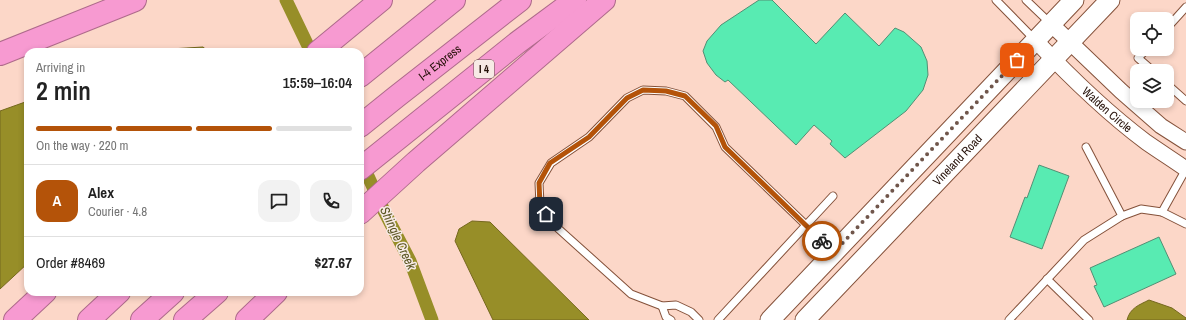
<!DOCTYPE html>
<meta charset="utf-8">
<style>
:root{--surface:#fff;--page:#f2f2f2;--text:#222;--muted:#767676;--line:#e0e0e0;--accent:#b45309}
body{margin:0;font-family:"Archivo Narrow",sans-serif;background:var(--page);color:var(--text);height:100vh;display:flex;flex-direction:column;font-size:15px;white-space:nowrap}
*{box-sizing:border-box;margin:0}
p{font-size:13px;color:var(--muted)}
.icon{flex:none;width:22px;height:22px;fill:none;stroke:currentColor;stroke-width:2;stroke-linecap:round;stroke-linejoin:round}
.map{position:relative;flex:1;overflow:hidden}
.side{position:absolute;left:24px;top:48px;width:340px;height:248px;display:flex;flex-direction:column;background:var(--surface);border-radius:12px;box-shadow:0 2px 6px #0003}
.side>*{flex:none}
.buttons{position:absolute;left:1130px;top:12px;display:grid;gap:8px}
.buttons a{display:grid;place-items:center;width:44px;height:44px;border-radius:8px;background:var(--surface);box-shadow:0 2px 6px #0003;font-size:20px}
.pin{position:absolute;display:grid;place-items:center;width:34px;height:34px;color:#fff;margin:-17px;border-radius:8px;box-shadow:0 2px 6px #0006}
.courier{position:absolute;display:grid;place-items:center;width:40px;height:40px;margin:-20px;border:3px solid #b45309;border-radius:50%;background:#fff;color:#222;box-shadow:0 1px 5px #0007}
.overview em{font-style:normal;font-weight:600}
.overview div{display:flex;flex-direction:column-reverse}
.overview{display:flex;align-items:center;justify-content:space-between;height:68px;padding:0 12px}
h1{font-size:26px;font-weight:600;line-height:30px}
.bar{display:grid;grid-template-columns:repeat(4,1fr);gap:6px 4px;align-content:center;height:48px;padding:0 12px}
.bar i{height:5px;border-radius:3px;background:var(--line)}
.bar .on{background:var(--accent)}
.bar p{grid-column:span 4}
.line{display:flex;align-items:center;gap:10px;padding:0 12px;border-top:1px solid var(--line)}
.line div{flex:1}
.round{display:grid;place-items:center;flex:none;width:42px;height:42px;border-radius:12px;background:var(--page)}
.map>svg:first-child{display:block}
.water{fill:#978e28;stroke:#75681e}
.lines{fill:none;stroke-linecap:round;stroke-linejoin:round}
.canal{stroke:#978e28;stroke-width:13}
.building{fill:#58ebb2;stroke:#528f74}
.service-casing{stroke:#84513a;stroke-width:9}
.minor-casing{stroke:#84513a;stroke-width:17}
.tertiary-casing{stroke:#84513a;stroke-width:21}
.motorway-casing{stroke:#ae6a8b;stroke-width:24}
.service{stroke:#fff;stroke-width:7}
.minor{stroke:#fff;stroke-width:15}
.tertiary{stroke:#fff;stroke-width:19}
.motorway{stroke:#f79ad1;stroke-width:22}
.done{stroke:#70564b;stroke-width:4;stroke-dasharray:0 7.2}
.route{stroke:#b45309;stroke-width:5}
.labels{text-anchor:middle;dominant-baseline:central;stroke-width:3;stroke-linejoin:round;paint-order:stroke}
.shield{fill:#f7eae5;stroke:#64514a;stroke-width:1}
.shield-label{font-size:11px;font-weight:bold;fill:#251008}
.street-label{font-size:12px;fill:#251008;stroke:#f7eae5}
.water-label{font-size:13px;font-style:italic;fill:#595521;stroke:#f7eae5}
</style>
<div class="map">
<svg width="1186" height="320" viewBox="0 0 1186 320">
<rect width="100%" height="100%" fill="#fcd7c8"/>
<!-- water -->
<g class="water">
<path d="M203,47L209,52H162L170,49Z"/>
<path d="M28,101V263L0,289V111Z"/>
<path d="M472,221L490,222L589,320H493L455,241L459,229Z"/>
<path d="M1149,300L1172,308L1186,318V320H1127C1130,308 1139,305 1149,300Z"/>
</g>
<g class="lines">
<!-- canal -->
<g class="canal">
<path d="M286,0L311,52"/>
<path d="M361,161L384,211L410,261L432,320"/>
</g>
</g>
<!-- building -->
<g class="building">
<path d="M759,0H772L816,44L845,13L879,46L895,28L904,32L921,47L927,61L928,75L923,90L906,111L845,158L830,144L832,141L814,125L796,145L728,80L725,82L716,75L707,63L703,51L707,41L721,25Z"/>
<path d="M1039,165L1069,176L1042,249L1010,237L1025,197L1027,198Z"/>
<path d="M1159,237L1176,274L1104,307L1094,286L1097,285L1090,268Z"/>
</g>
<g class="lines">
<!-- service casing -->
<g class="service-casing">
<g id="service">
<path d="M996,0L1035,40"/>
<path d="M1026,0L1051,24"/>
<path d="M1167,28L1186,7"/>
<path d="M1147,49L1138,58L1153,71"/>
<path d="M1167,84L1186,101"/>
<path d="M1086,147L1122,216"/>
<path d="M1162,212L1186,169"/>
<path d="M1047,279L1089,320"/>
<path d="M662,306L666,317L671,320"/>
<path d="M699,320L691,312L676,305L662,306L631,294L552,223L540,205L539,183L551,163L589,137L627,98L643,90L666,91L685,96L716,127L725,147L834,252"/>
<path d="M718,320L833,196"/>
<path d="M1009,320L1084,240L1122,216L1141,209L1162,212L1186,224"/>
</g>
</g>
<!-- minor casing -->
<g class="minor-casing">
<g id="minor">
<path d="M1051,24L1121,91L1161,126L1186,142"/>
<path id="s1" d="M1036,41C1070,77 1106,112 1146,142C1159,151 1173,160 1186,169"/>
</g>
</g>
<!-- tertiary casing -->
<g class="tertiary-casing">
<g id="tertiary">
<path d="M770,320L1074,0"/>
<path id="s2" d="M805,320L1110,0"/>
</g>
</g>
<!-- motorway casing -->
<g class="motorway-casing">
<g id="motorway">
<path d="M318,52L381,0"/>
<path d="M0,54L135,0"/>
<path d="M360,76L454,0"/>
<path id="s3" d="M360,126L396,97L520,0"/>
<path d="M360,169L517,43L575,0"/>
<path d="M360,213L416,162L604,0"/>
<path d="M15,320L45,292"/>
<path d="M89,320L119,292"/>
<path d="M142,320L173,292"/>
<path d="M185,320L217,292"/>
<path d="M247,320L276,292"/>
</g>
</g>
<!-- service -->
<use href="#service" class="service"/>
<!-- minor -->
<use href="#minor" class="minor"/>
<!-- tertiary -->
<use href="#tertiary" class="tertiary"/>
<!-- motorway -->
<use href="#motorway" class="motorway"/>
</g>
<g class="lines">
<!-- done -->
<path class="done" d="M822,241L834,252L1017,60"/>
<!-- route -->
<path class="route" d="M546,214L540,205L539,183L550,163L589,137L627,98L643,90L666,91L685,96L716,126L725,147L822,241"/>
</g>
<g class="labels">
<!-- shield labels -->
<rect class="shield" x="474" y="60" width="20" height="18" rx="3"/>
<g class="shield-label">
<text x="484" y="69">I 4</text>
</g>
<!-- street labels -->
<g class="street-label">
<text stroke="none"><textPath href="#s3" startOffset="102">I-4 Express</textPath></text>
<text stroke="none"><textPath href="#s1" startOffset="99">Walden Circle</textPath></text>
<text stroke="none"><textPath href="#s2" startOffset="221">Vineland Road</textPath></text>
</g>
<!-- water labels -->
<g class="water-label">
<text transform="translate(398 238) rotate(65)">Shingle Creek</text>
</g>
</g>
</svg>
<div class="buttons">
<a><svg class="icon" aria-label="locate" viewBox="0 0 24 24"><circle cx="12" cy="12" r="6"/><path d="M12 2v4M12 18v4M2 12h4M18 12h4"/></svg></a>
<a><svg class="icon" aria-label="layers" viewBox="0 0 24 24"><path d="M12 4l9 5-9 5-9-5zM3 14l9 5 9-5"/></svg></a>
</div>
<div class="pin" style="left:1017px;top:60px;background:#ea580c"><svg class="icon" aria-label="bag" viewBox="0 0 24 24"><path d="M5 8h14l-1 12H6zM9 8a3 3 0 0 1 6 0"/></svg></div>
<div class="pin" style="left:546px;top:214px;background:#1f2937"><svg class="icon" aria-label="home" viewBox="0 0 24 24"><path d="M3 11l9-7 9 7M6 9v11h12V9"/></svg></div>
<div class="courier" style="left:822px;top:241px"><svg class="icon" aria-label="bike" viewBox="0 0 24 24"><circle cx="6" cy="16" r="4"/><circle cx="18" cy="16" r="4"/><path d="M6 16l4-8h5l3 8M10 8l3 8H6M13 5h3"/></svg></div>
<section class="side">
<div class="overview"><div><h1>2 min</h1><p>Arriving in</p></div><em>15:59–16:04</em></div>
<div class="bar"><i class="on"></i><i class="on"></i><i class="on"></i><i></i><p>On the way · 220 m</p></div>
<div class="line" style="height:72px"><b class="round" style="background:var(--accent);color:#fff">A</b><div><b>Alex</b><p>Courier · 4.8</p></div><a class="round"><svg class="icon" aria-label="chat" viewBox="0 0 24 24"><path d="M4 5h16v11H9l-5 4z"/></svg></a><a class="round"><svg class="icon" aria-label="phone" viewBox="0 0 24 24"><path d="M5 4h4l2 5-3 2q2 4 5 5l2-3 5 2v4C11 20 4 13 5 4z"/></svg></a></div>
<div class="line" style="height:52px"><div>Order #8469</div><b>$27.67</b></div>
</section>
</div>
